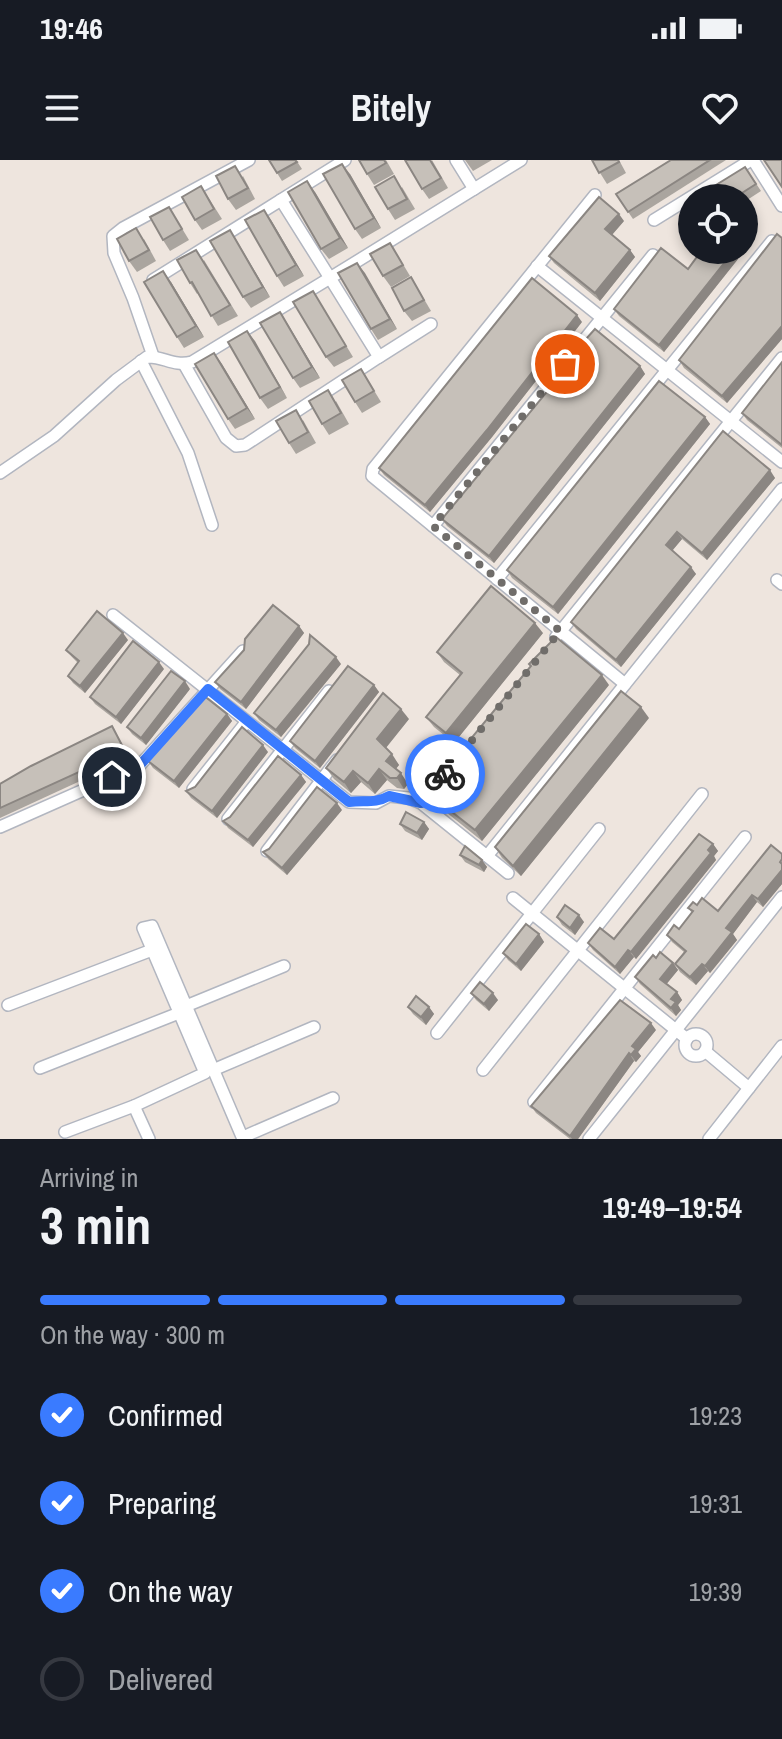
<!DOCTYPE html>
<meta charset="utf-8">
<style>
:root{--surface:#171b24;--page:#242831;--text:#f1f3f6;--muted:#9ea1a6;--line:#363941;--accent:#3a7bff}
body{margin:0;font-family:"Archivo Narrow",sans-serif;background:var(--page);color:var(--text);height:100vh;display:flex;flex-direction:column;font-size:30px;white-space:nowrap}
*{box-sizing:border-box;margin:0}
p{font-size:26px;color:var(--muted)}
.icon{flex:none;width:44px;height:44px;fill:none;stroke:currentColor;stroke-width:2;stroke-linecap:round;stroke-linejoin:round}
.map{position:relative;height:979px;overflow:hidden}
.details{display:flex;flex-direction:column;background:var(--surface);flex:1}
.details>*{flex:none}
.controls{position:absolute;left:678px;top:24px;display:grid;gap:16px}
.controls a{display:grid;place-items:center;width:80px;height:80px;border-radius:50%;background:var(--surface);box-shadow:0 4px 12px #0003;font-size:40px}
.pin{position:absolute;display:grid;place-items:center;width:68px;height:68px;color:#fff;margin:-34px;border:4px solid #fff;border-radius:50%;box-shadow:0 2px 8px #0007}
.courier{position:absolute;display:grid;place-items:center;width:80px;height:80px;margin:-40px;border:6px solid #3a7bff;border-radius:50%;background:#fff;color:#222;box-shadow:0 2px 10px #0007}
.head em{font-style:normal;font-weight:700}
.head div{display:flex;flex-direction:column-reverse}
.head{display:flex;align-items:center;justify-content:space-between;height:136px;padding:0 40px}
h1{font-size:52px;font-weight:700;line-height:60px}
.bar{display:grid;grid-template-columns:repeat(4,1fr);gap:12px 8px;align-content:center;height:96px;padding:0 40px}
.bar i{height:10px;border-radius:6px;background:var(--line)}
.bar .selected{background:var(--accent)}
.bar p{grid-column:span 4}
ol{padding:0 40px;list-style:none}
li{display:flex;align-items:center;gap:24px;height:88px}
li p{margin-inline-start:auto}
li .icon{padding:8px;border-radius:50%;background:var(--accent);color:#fff;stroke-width:4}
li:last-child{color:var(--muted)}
li i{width:44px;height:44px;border:4px solid var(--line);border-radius:50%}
.status{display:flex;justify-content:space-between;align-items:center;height:56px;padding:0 40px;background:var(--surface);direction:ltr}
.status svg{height:22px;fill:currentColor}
header{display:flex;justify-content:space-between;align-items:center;height:104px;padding:0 40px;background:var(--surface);font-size:36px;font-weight:700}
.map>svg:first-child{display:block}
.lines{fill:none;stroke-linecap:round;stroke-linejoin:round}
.minor-casing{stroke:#b2b6c0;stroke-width:14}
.minor{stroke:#fff;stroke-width:11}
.wall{fill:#aaa59f}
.shaded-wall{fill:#8b8682}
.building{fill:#c6c0b9;stroke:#8b8682;stroke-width:2}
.done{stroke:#706d6a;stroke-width:8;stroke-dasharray:0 14.4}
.route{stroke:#3a7bff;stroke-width:10}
</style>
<div class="status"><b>19:46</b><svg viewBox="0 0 49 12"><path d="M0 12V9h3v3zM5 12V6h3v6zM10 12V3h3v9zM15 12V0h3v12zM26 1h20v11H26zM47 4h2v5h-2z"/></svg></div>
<header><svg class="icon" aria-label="menu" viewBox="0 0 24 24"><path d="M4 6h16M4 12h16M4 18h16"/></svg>Bitely<svg class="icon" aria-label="heart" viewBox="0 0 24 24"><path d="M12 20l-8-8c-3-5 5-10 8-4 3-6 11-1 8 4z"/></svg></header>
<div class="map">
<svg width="782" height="979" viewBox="0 0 782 979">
<rect width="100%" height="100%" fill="#eee5de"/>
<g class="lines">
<!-- minor casing -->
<g class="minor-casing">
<g id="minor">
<path d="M456,0L474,29"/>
<path d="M753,0L782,46"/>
<path d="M595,35L373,309L372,316L625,524"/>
<path d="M654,60L751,0"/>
<path d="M537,106L782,302"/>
<path d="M153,120L281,40"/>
<path d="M153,196L133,138L114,93L113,76L123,68L249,0"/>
<path d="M379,197L431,164"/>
<path d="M141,201L188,293L212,365"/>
<path d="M184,204L226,278L236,286L245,285L379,197L330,118L521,0"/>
<path d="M0,313L54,276L116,220L147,197C164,196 173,207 192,202L330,118L281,40L345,0"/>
<path d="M433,366L653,95"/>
<path d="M497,419L772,81"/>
<path d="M777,420L782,424"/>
<path d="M113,455L349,642L376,643L389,636L408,638L421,643L508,713"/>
<path d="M556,477L782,198"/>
<path d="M193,629L244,565"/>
<path d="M421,643L439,621"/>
<path d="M228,659L329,531"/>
<path d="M0,667L140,605L243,491"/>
<path d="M267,691L337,600"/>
<path d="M487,696L782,329"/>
<path d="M513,738L687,879"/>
<path d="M8,845L152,790"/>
<path d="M186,846L284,806"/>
<path d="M437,873L599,669"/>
<circle cx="696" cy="885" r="11"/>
<path d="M705,891L749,928"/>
<path d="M40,908L179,853"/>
<path d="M213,910L314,867"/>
<path d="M483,910L702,634"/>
<path d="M534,942L745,677"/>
<path d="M65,972L134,946"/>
<path d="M243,977L333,938"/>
<path d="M149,979L134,946L205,913L143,768L152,766L243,979"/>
<path d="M589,979L782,737"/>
<path d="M709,979L782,886"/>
</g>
</g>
<!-- minor -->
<use href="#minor" class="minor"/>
</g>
<!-- wall -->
<g class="wall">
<path d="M269,0H296L302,9L282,21Z"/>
<path d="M386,0L394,14L374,25L367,14Z"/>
<path d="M432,0L448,28L429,39L422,29Z"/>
<path d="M465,0H492L473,11Z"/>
<path d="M592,0H619L626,13L607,24Z"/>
<path d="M671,0H726L633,59L616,34Z"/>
<path d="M745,7L761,31L744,42V38H695Z"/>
<path d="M350,14L381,68L362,79L355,69Z"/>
<path d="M243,16L255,39L236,50L228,39Z"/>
<path d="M201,26L222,59L202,70L195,60Z"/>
<path d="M402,27L415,49L395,60L388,49Z"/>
<path d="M315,32L348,88L329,99L321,89Z"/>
<path d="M169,47L189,80L170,91L163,80Z"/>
<path d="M271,60L304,116L284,127L277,116Z"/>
<path d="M624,61L612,75L630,90L635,97L600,141L554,103L549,96Z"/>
<path d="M230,70L270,137L251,148L243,137Z"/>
<path d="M782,78V179L727,243L684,208L679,200Z"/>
<path d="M144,79L156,101L137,112L129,101Z"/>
<path d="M733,92L738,99L664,192L619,156L614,149L688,109Z"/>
<path d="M397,94L410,116L391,127L383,116Z"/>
<path d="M204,100L238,156L218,166L198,133L197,134L190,123Z"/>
<path d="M357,103L397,169L378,180L371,169Z"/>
<path d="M411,117L431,151L412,161L404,151Z"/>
<path d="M171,122L204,177L184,188L177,177Z"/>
<path d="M313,131L353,197L334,207L326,197Z"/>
<path d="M582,162L492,277L430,352L384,315L379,308Z"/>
<path d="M287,163L320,218L300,228L293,218Z"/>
<path d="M247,171L287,238L268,249L260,238Z"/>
<path d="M585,180L640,206L645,214L494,403L447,366L442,359L587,183Z"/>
<path d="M214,193L255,259L235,269L228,259Z"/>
<path d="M782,202V288L747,260L742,253Z"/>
<path d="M361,209L381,242L362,253L355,242Z"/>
<path d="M336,241L349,264L329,275L322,264Z"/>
<path d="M705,257L710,264L558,454L512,418L507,410Z"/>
<path d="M303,260L316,283L296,294L289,283Z"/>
<path d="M723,271L775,318L707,400L682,379L672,391L696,414L621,507L576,469L571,462Z"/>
<path d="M299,466L304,473L246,549L220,529L215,522Z"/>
<path d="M543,473L454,583L434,567L426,557L460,515L444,502L437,492Z"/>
<path d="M128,480L85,533L73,523L68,516L78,503L72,497L66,490Z"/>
<path d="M341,504L281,577L259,560L254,553Z"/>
<path d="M164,509L121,564L95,544L90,537Z"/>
<path d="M374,525L379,532L320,608L295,588L290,581Z"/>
<path d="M609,525L482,681L436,644L429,634Z"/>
<path d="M190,529L146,585L132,574L127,567Z"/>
<path d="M227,554L232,561L179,628L153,608L148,601Z"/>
<path d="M649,558L521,716L502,698L495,687Z"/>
<path d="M409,559L386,588L399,605L396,609L408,624L404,629L397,628L387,620L375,634L361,622L351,633L334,619L326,608Z"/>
<path d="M112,566L130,598L0,658V624Z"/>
<path d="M268,592L217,658L191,638L186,631Z"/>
<path d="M301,615L306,622L253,687L228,668L223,661Z"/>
<path d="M342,650L287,715L268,699L263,692Z"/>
<path d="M424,662L429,669L422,680L405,671L400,664Z"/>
<path d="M713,684L718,691L714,696L716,700L636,799L634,797L620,814L593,790L588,783L614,779Z"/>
<path d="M782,694V724L763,747L757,742L733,774L737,780L710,813L708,811L696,825L680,812L675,804L684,792L672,782L667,775L679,769L692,753L688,748L697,745L718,751Z"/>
<path d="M460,695L482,700L487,707L484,712L465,702Z"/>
<path d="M557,757L584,762L575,775L562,765Z"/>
<path d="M539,774L544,782L521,811L508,800L503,793Z"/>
<path d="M656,798L673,803L678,810L666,824L677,832L682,840L678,845L681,850L676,856L640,824L635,817Z"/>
<path d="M471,833L498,840L489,851L476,840Z"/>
<path d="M408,847H429L434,854L426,865L413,854Z"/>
<path d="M656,870L638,892L641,896L636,902L634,901L578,979H570L536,953L531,946Z"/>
</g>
<!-- shaded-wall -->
<g class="shaded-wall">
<path d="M342,4L350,14L381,68L374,58Z"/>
<path d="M307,21L315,32L348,88L340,78Z"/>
<path d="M264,50L271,60L304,116L296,105Z"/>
<path d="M619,54L624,61L610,77L605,69Z"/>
<path d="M230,70L237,81L270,137L263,127Z"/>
<path d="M630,90L635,97L600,141L595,133Z"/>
<path d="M733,92L738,99L664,192L659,185Z"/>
<path d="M357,103L365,113L397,169L390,159Z"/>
<path d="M163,111L171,122L204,177L196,166Z"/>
<path d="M280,152L287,163L320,218L312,207Z"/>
<path d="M577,155L582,162L492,277L430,352L425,345Z"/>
<path d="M782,166V179L727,243L722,236Z"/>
<path d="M247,171L255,181L287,238L280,227Z"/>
<path d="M214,193L222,204L255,259L247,248Z"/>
<path d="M640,206L645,214L494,403L489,396Z"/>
<path d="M705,257L710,264L558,454L553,447Z"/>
<path d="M770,310L775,318L707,400L702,393Z"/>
<path d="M677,372L682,379L671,392L666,385Z"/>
<path d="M691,407L696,414L621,507L616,500Z"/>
<path d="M535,463L543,473L454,583L446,573Z"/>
<path d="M299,466L304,473L246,549L241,542Z"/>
<path d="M123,473L128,480L85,533L80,526Z"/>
<path d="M336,497L341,504L281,577L276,570Z"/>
<path d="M159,502L164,509L121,564L116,557Z"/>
<path d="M602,515L609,525L482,681L475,670Z"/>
<path d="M185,521L190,529L146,585L141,578Z"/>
<path d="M374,525L379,532L320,608L315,601Z"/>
<path d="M641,547L649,558L521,716L513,706Z"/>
<path d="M401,549L409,559L384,590L377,579Z"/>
<path d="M227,554L232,561L179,628L174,621Z"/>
<path d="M263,585L268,592L217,658L212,651Z"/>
<path d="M392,594L399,605L393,612L386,601Z"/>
<path d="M379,609L387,620L375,634L368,623Z"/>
<path d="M353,611L361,622L351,633L344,622Z"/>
<path d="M401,613L408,624L404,629L397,618Z"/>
<path d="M301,615L306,622L253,687L248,680Z"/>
<path d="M337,643L342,650L287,715L282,708Z"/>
<path d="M424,662L429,669L422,680L417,673Z"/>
<path d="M713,684L718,691L714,696L716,700L636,799L631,792Z"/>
<path d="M482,700L487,707L484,712L479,705Z"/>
<path d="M782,710V724L763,747L758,739Z"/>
<path d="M752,735L757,742L733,774L737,780L710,813L705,806L726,768Z"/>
<path d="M579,755L584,762L575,775L570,768Z"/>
<path d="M539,774L544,782L521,811L516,804Z"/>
<path d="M628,790L634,797L620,814L615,807Z"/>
<path d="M673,803L678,810L665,826L660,819Z"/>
<path d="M702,804L708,811L696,825L690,817Z"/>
<path d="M677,832L682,840L678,845L681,850L676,856L671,848V839Z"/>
<path d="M493,833L498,840L489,851L484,844Z"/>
<path d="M429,847L434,854L426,865L421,857Z"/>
<path d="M651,863L656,870L638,892L641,896L636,902L631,895L632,886Z"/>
<path d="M629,893L634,901L578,979H572L570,976Z"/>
</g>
<!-- building -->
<g class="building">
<path d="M269,0H295L297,2L277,13Z"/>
<path d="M359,0H384L386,3L367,14Z"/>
<path d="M405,0H430L441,18L422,29Z"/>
<path d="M592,0H618L619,2L599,13Z"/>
<path d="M671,0H710L628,52L616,34Z"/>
<path d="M764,0H782V27Z"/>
<path d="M342,4L374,58L355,69L323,14Z"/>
<path d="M235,6L248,28L228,39L216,16Z"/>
<path d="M745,7L756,24L734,38H695Z"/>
<path d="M394,16L407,39L388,49L375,27Z"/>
<path d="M307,21L340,78L321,89L288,32Z"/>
<path d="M201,26L214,49L195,60L182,37Z"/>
<path d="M599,37L619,54L605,69L630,90L595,133L549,96Z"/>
<path d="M169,47L182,69L163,80L150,57Z"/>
<path d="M264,50L296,105L277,116L245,60Z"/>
<path d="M136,68L149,90L129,101L117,79Z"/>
<path d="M230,70L263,127L243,137L210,81Z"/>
<path d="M777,74L782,78V166L722,236L679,200Z"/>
<path d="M390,83L403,105L383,116L370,94Z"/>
<path d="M661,88L688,109L702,90H731L733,92L659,185L614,149Z"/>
<path d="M196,90L230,145L211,156L192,122L190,123L177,100Z"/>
<path d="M357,103L390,159L371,169L338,113Z"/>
<path d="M163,111L196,166L177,177L144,122Z"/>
<path d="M411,117L424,140L404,151L392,128Z"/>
<path d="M532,118L577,155L487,270L425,345L379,308Z"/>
<path d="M313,131L346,186L326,197L293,142Z"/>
<path d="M280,152L312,207L293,218L260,163Z"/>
<path d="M595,169L640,206L489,396L442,359L588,182L585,180Z"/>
<path d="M247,171L280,227L260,238L228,182Z"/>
<path d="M214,193L247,248L228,259L195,204Z"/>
<path d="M782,202V285L742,253Z"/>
<path d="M361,209L374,231L355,242L342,220Z"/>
<path d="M659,221L705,257L553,447L507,410Z"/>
<path d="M328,230L341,253L322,264L309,241Z"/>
<path d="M296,250L308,272L289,283L276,261Z"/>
<path d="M723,271L770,310L702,393L677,372L666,385L691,407L616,500L571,462Z"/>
<path d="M491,426L535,463L446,573L426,557L462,513L437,492Z"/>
<path d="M273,445L299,466L241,542L215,522L244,490L245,479Z"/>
<path d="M97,451L123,473L80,526L68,516L79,501L66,490Z"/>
<path d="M310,475L336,497L276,570L254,553L309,484Z"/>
<path d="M556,477L602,515L475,670L429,634L450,604L531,506L529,504Z"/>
<path d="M133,481L159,502L116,557L90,537Z"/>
<path d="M348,506L374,525L315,601L290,581Z"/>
<path d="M171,511L185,521L141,578L127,567Z"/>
<path d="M621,531L641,547L513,706L495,687Z"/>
<path d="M383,533L401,549L377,579L392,594L386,601L401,613L397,618H390L379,609L368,623L353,611L344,622L326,608Z"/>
<path d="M203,535L227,554L174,621L148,601Z"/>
<path d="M112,566L125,591L0,648V624L31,606Z"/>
<path d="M242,567L263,585L212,651L186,631L195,627Z"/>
<path d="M278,596L301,615L248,680L223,661L230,657Z"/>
<path d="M317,627L337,643L282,708L263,692L269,689Z"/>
<path d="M406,652L424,662L417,673L400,664Z"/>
<path d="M699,674L713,684L708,690L711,693L631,792L628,790L615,807L588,783L600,768L614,779Z"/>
<path d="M771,685L782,694V699L780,702L782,704V710L758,739L752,735L726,768L732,772L705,806L702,804L690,817L675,804L686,791L667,775L674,765L679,769L693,751L688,748L693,742L697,745L702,738L718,751Z"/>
<path d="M465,686L482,700L479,705L460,695Z"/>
<path d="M565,745L579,755L570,768L557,757Z"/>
<path d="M526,764L539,774L516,804L503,793Z"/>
<path d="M660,792L673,803L660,819L677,832L671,839L676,842L671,848L635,817L653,795L656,798Z"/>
<path d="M480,822L493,833L484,844L471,833Z"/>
<path d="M416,836L429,847L421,857L408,847Z"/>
<path d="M620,840L651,863L632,886L636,889L631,895L629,893L570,976L531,946Z"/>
</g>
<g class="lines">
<!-- done -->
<path class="done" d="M445,614L560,471L433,366L565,204"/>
<!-- route -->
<path class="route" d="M112,617L140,605L208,529L349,642C365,640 375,644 389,636L421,643L445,614"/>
</g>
</svg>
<div class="controls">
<a><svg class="icon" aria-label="locate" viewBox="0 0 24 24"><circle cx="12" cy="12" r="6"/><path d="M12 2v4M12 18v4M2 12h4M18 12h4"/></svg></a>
</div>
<div class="pin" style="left:565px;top:204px;background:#ea580c"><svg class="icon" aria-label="bag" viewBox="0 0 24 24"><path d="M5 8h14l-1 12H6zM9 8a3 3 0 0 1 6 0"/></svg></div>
<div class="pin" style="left:112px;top:617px;background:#1f2937"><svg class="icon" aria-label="home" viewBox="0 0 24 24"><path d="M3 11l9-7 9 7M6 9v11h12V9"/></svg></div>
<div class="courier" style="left:445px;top:614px"><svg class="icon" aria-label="bike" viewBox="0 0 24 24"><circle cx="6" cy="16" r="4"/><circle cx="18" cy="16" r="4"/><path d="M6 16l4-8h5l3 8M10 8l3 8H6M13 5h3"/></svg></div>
</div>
<section class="details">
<div class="head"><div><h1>3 min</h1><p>Arriving in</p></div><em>19:49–19:54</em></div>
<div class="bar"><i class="selected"></i><i class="selected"></i><i class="selected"></i><i></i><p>On the way · 300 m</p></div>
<ol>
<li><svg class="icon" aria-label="check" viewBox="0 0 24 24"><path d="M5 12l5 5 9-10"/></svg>Confirmed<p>19:23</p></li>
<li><svg class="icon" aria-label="check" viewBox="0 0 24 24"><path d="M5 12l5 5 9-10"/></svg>Preparing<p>19:31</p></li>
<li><svg class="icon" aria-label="check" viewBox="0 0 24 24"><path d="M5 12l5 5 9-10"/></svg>On the way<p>19:39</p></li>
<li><i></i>Delivered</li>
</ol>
</section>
